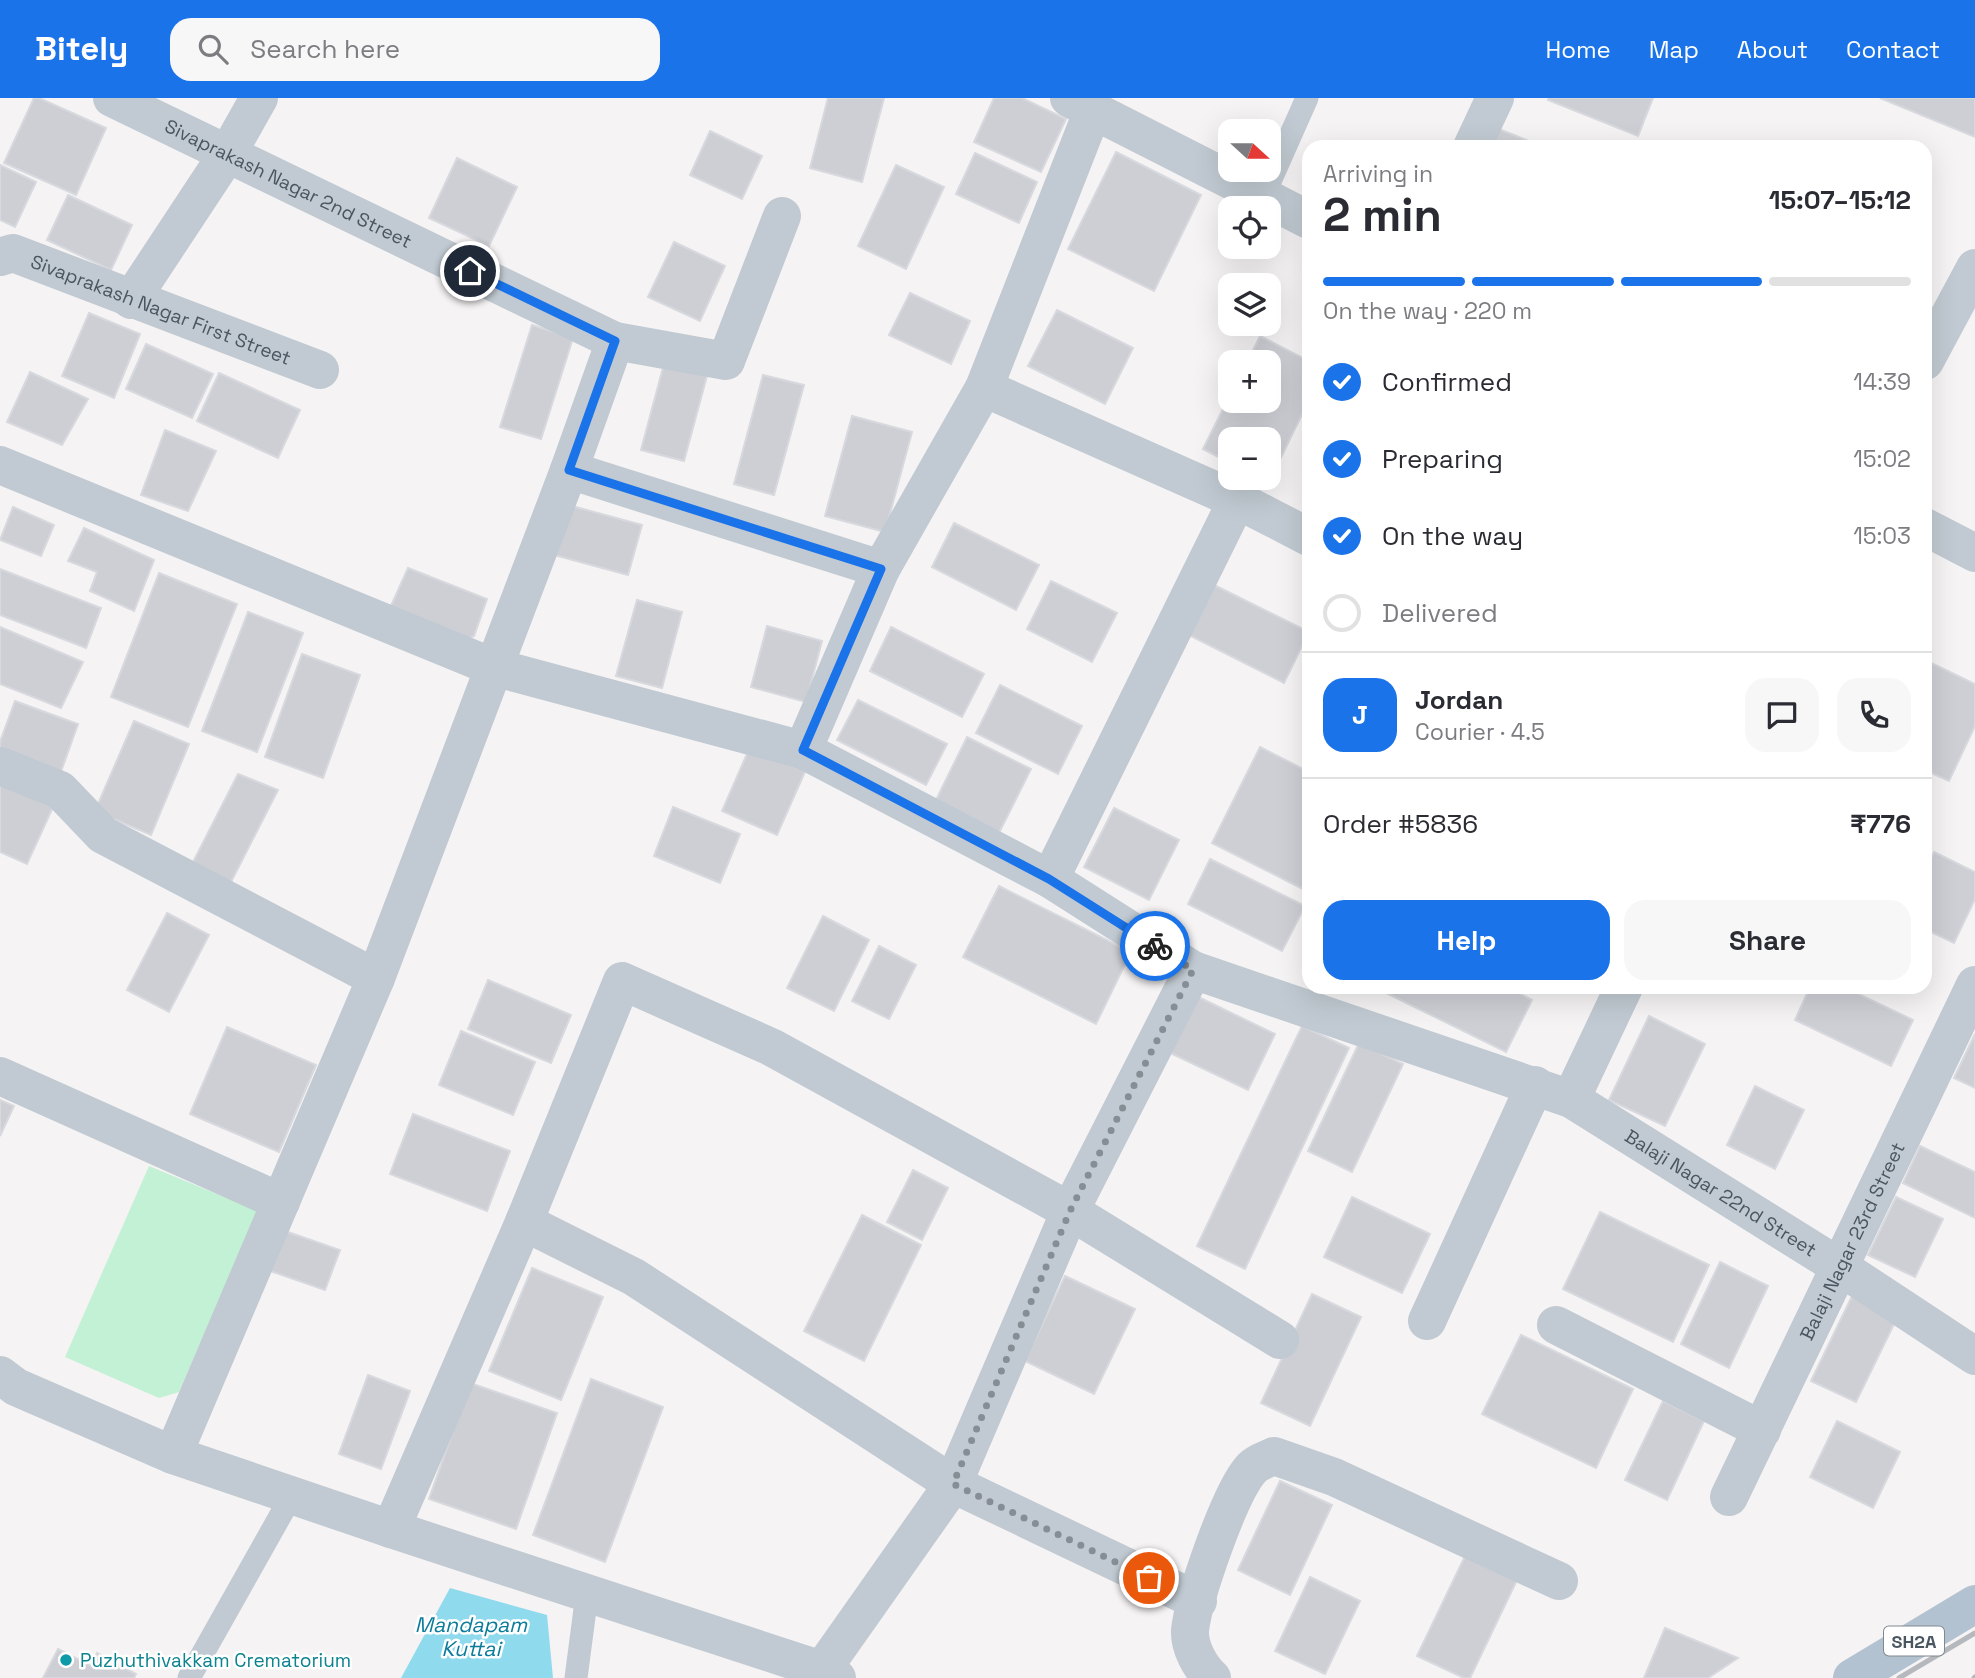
<!DOCTYPE html>
<meta charset="utf-8">
<style>
:root{--surface:#fff;--page:#f7f7f7;--text:#2b2b33;--muted:#7c7c81;--line:#e1e1e2;--accent:#1a73e8}
body{margin:0;font-family:"Space Grotesk",sans-serif;background:var(--page);color:var(--text);height:100vh;display:flex;flex-direction:column;font-size:26px;white-space:nowrap}
*{box-sizing:border-box;margin:0}
p{font-size:23px;color:var(--muted)}
.icon{flex:none;width:38px;height:38px;fill:none;stroke:currentColor;stroke-width:2;stroke-linecap:round;stroke-linejoin:round}
.map{position:relative;flex:1;overflow:hidden}
.drawer{position:absolute;left:1302px;top:42px;width:630px;height:854px;display:flex;flex-direction:column;background:var(--surface);border-radius:21px;box-shadow:0 7px 28px #0002}
.drawer>*{flex:none}
.needle{width:46px;rotate:111deg}
.buttons{position:absolute;left:1218px;top:21px;display:grid;gap:14px}
.buttons a{display:grid;place-items:center;width:63px;height:63px;border-radius:14px;background:var(--surface);box-shadow:0 7px 28px #0002;font-size:35px}
.pin{position:absolute;display:grid;place-items:center;width:60px;height:60px;color:#fff;margin:-30px;border:4px solid #fff;border-radius:50%;box-shadow:0 2px 7px #0007}
.courier{position:absolute;display:grid;place-items:center;width:70px;height:70px;margin:-35px;border:5px solid #1a73e8;border-radius:50%;background:#fff;color:#222;box-shadow:0 2px 9px #0007}
.summary em{font-style:normal;font-weight:800}
.summary div{display:flex;flex-direction:column-reverse}
.summary{display:flex;align-items:center;justify-content:space-between;height:119px;padding:0 21px}
h1{font-size:46px;font-weight:800;line-height:52px}
.bar{display:grid;grid-template-columns:repeat(4,1fr);gap:10px 7px;align-content:center;height:84px;padding:0 21px}
.bar i{height:9px;border-radius:5px;background:var(--line)}
.bar .selected{background:var(--accent)}
.bar p{grid-column:span 4}
.line{display:flex;align-items:center;gap:18px;padding:0 21px;border-top:2px solid var(--line)}
.line div{flex:1}
.round{display:grid;place-items:center;flex:none;width:74px;height:74px;border-radius:21px;background:var(--page)}
ol{padding:0 21px;list-style:none}
li{display:flex;align-items:center;gap:21px;height:77px}
li p{margin-inline-start:auto}
li .icon{padding:7px;border-radius:50%;background:var(--accent);color:#fff;stroke-width:4}
li:last-child{color:var(--muted)}
li i{width:38px;height:38px;border:4px solid var(--line);border-radius:50%}
.button{display:flex;gap:14px;margin-top:auto;padding:14px 21px}
.button a{flex:1;height:80px;border-radius:21px;background:var(--accent);color:#fff;font-size:28px;font-weight:800;line-height:80px;text-align:center}
.button a+a{background:var(--page);color:var(--text)}
header{display:flex;align-items:center;gap:42px;box-sizing:border-box;height:98px;padding:0 35px;background:var(--accent);color:#fff}
header strong{font-size:33px}
nav{display:flex;gap:38px;margin-inline-start:auto;font-size:24px}
.search{width:490px;height:63px;background:var(--page);display:flex;align-items:center;gap:18px;box-sizing:border-box;padding:0 24px;border-radius:21px;color:var(--muted);font-size:26px}
.map>svg:first-child{display:block}
.green{fill:#c3f1d5}
.water{fill:#90daee}
.building{fill:#cdcfd5;stroke:#d7d9de;stroke-width:2}
.lines{fill:none;stroke-linecap:round;stroke-linejoin:round}
.service{stroke:#c1cad2;stroke-width:23}
.minor{stroke:#c1cad2;stroke-width:38}
.primary{stroke:#b3c2d1;stroke-width:38}
.rail{stroke:#b5b8bd;stroke-width:5}
.done{stroke:#868d94;stroke-width:7;stroke-dasharray:0 12.6}
.route{stroke:#1a73e8;stroke-width:9}
.culture-dot{fill:#0f9aa8;stroke:#fff;stroke-width:2.5}
.labels{text-anchor:middle;dominant-baseline:central;stroke-width:5;stroke-linejoin:round;paint-order:stroke}
.shield{fill:#fff;stroke:#808990;stroke-width:2}
.shield-label{font-size:18px;font-weight:bold;fill:#4a5661}
.street-label{font-size:19px;fill:#4a5661;stroke:#fff}
.culture-label{font-size:19px;fill:#0d838f;stroke:#fff;text-anchor:start}
.water-label{font-size:21px;font-style:italic;fill:#0c7c9b;stroke:#fff}
</style>
<header>
<strong>Bitely</strong>
<div class="search"><svg class="icon" aria-label="search" viewBox="0 0 24 24"><circle cx="10" cy="10" r="6"/><path d="M15 15l6 6"/></svg>Search here</div>
<nav><a>Home</a><a>Map</a><a>About</a><a>Contact</a></nav>
</header>
<div class="map">
<svg width="1975" height="1580" viewBox="0 0 1975 1580">
<rect width="100%" height="100%" fill="#f5f3f3"/>
<!-- green -->
<path class="green" d="M149,1068L258,1113L179,1294L159,1300L65,1259Z"/>
<!-- water -->
<path class="water" d="M450,1490L547,1517L553,1580H401Z"/>
<!-- building -->
<g class="building">
<path d="M34,0H39L106,30L76,97L4,65Z"/>
<path d="M828,0H884L862,84L810,70Z"/>
<path d="M994,0H1022L1066,21L1041,74L974,44Z"/>
<path d="M1549,0H1653L1638,38L1548,2Z"/>
<path d="M1880,0H1975V39Z"/>
<path d="M1486,26L1544,49H1477Z"/>
<path d="M710,33L762,58L742,101L690,77Z"/>
<path d="M1116,54L1201,97L1154,193L1068,151Z"/>
<path d="M975,55L1037,84L1019,125L956,96Z"/>
<path d="M457,60L517,89L489,148L429,120Z"/>
<path d="M0,67L36,84L15,129L0,122Z"/>
<path d="M896,67L944,89L906,171L858,148Z"/>
<path d="M68,97L132,127L111,172L47,142Z"/>
<path d="M674,144L725,168L700,223L648,199Z"/>
<path d="M910,195L970,223L951,266L889,237Z"/>
<path d="M1057,212L1133,250L1105,306L1028,268Z"/>
<path d="M89,215L140,236L114,300L62,278Z"/>
<path d="M532,227L573,240L541,341L500,329Z"/>
<path d="M1260,238L1309,263V302L1269,384L1260,380H1269V341H1230V365L1203,351L1230,297V303H1269V264H1247Z"/>
<path d="M146,246L213,276L192,320L126,291Z"/>
<path d="M665,262L708,274L684,363L641,352Z"/>
<path d="M30,274L88,301L62,347L7,324Z"/>
<path d="M219,275L300,312L278,360L197,323Z"/>
<path d="M763,277L804,287L774,397L734,386Z"/>
<path d="M852,318L912,334L885,434L825,418Z"/>
<path d="M165,332L216,353L188,413L141,397Z"/>
<path d="M561,405L642,427L628,477L547,455Z"/>
<path d="M13,409L54,427L41,458L0,442Z"/>
<path d="M954,425L1039,467L1016,512L932,469Z"/>
<path d="M84,430L154,462L134,513L90,493L97,474L68,463Z"/>
<path d="M408,470L487,501L474,538L460,545L386,519Z"/>
<path d="M0,471L101,510L86,550L0,517Z"/>
<path d="M159,475L237,506L188,629L111,599Z"/>
<path d="M1051,483L1117,515L1092,564L1027,531Z"/>
<path d="M1210,485L1309,534L1284,585L1185,535Z"/>
<path d="M637,502L682,514L662,590L616,578Z"/>
<path d="M248,514L303,535L257,654L202,633Z"/>
<path d="M767,528L822,543L806,604L751,589Z"/>
<path d="M0,529L83,564L61,610L0,586Z"/>
<path d="M891,529L984,576L962,619L870,573Z"/>
<path d="M302,556L360,577L323,680L265,659Z"/>
<path d="M1925,562L1975,586V628L1949,683L1925,672Z"/>
<path d="M1000,587L1082,628L1058,676L976,635Z"/>
<path d="M858,602L947,646L926,687L837,642Z"/>
<path d="M15,603L78,626L58,682L0,659V644Z"/>
<path d="M134,623L189,646L151,737L95,713Z"/>
<path d="M967,639L1031,671L997,739L933,708Z"/>
<path d="M753,642L808,667L777,737L722,713Z"/>
<path d="M1260,649L1309,674V794L1212,745Z"/>
<path d="M238,676L278,692L230,786L191,768Z"/>
<path d="M0,677L59,696L27,766L0,754Z"/>
<path d="M673,709L740,736L720,785L654,758Z"/>
<path d="M1114,710L1179,742L1149,802L1084,769Z"/>
<path d="M1934,754L1975,774V801L1954,845L1925,831V773Z"/>
<path d="M1210,761L1305,808L1282,853L1188,806Z"/>
<path d="M999,788L1131,854L1096,926L963,859Z"/>
<path d="M167,815L209,837L169,914L127,892Z"/>
<path d="M823,818L869,842L834,913L787,890Z"/>
<path d="M879,848L916,867L889,921L852,903Z"/>
<path d="M488,882L571,917L551,965L468,931Z"/>
<path d="M1374,889H1507L1532,902L1506,954Z"/>
<path d="M1810,889H1844L1913,922L1891,968L1795,922Z"/>
<path d="M1190,895L1275,936L1248,992L1164,952Z"/>
<path d="M1649,918L1705,946L1665,1028L1609,1002Z"/>
<path d="M1302,928L1349,950L1245,1171L1197,1148Z"/>
<path d="M227,929L316,967L279,1054L190,1016Z"/>
<path d="M461,933L535,964L513,1017L439,987Z"/>
<path d="M1975,936V990L1954,980Z"/>
<path d="M1359,945L1403,966L1352,1074L1308,1053Z"/>
<path d="M1755,988L1804,1012L1775,1071L1727,1047Z"/>
<path d="M0,1002L14,1008L0,1038Z"/>
<path d="M413,1016L510,1053L487,1113L390,1076Z"/>
<path d="M1920,1048L1975,1074V1120L1903,1085Z"/>
<path d="M913,1072L948,1090L922,1142L887,1124Z"/>
<path d="M1352,1099L1430,1136L1402,1195L1324,1159Z"/>
<path d="M1896,1099L1943,1121L1915,1179L1868,1157Z"/>
<path d="M1600,1114L1709,1167L1673,1244L1563,1191Z"/>
<path d="M862,1117L921,1147L864,1263L804,1233Z"/>
<path d="M285,1133L340,1152L325,1192L270,1173Z"/>
<path d="M1720,1164L1768,1188L1729,1270L1681,1246Z"/>
<path d="M532,1170L603,1199L561,1302L489,1273Z"/>
<path d="M1065,1178L1135,1211L1094,1296L1025,1263Z"/>
<path d="M1312,1196L1361,1219L1310,1328L1261,1305Z"/>
<path d="M1852,1198L1897,1220L1856,1304L1811,1283Z"/>
<path d="M1521,1237L1633,1291L1596,1370L1482,1316Z"/>
<path d="M368,1277L410,1293L381,1371L339,1356Z"/>
<path d="M591,1281L663,1309L605,1464L533,1437Z"/>
<path d="M470,1285L557,1315L516,1431L429,1401Z"/>
<path d="M1663,1303L1704,1323L1667,1402L1625,1382Z"/>
<path d="M1837,1323L1900,1354L1873,1410L1810,1379Z"/>
<path d="M1280,1383L1332,1407L1290,1497L1238,1472Z"/>
<path d="M1466,1456L1518,1480L1470,1580H1464L1417,1558Z"/>
<path d="M1310,1479L1360,1503L1325,1576L1275,1553Z"/>
<path d="M1665,1530L1738,1560L1708,1580H1644Z"/>
<path d="M58,1551L91,1568L97,1555L136,1576L134,1580H43Z"/>
</g>
<g class="lines">
<!-- service -->
<g class="service">
<path d="M1263,99L1307,0"/>
<path d="M189,1580L292,1397"/>
<path d="M576,1580L587,1496"/>
</g>
<!-- minor -->
<g class="minor">
<path id="s1" d="M112,0L615,243L726,263L782,118"/>
<path d="M1069,0L1309,122"/>
<path d="M1472,49L1495,0"/>
<path id="s2" d="M0,159L13,155L320,272"/>
<path d="M131,202L228,55L259,0"/>
<path d="M1925,263L1975,170"/>
<path d="M984,290L1237,402L1309,439"/>
<path id="s3" d="M0,367L493,569L803,652L1050,781L1193,872L1571,1001L1840,1169L1975,1258"/>
<path d="M569,372L881,471"/>
<path d="M1925,429L1975,455"/>
<path d="M803,652L881,471L984,290L1093,12"/>
<path d="M0,668L60,692L103,737L376,880"/>
<path d="M1050,781L1237,402"/>
<path d="M0,978L281,1104"/>
<path d="M1571,1001L1624,889"/>
<path d="M524,1124L634,1179L953,1386L1198,1503"/>
<path d="M1427,1223L1535,987"/>
<path d="M1556,1227L1762,1332"/>
<path d="M0,1277L16,1289L173,1357L391,1431L822,1572L837,1580"/>
<path d="M173,1357L376,880L569,372L615,243"/>
<path id="s4" d="M1729,1399L1975,887"/>
<path d="M391,1431L524,1124L622,883L771,949L1070,1113L1280,1242"/>
<path d="M822,1572L953,1386L1070,1113L1193,872"/>
<path d="M1212,1580C1200,1569 1189,1549 1190,1532C1194,1499 1229,1396 1251,1371C1256,1365 1267,1361 1274,1358L1334,1379L1559,1483"/>
</g>
<!-- primary -->
<path class="primary" d="M1852,1580L1975,1506"/>
<!-- rail -->
<g class="rail">
<path d="M1899,1580L1975,1535"/>
<path d="M1974,1580L1975,1579"/>
</g>
</g>
<g class="lines">
<!-- done -->
<path class="done" d="M1149,1480L953,1386L1070,1113L1193,872L1155,848"/>
<!-- route -->
<path class="route" d="M470,173L615,243L569,372L881,471L803,652L1049,781L1155,848"/>
</g>
<!-- markers -->
<circle class="culture-dot" cx="66" cy="1562" r="7"/>
<g class="labels">
<!-- shield labels -->
<rect class="shield" x="1884" y="1528.5" width="60" height="29" rx="5"/>
<g class="shield-label">
<text x="1914" y="1543">SH2A</text>
</g>
<!-- street labels -->
<g class="street-label">
<text stroke="none"><textPath href="#s1" startOffset="196">Sivaprakash Nagar 2nd Street</textPath></text>
<text stroke="none"><textPath href="#s2" startOffset="172">Sivaprakash Nagar First Street</textPath></text>
<text stroke="none"><textPath href="#s3" startOffset="1878">Balaji Nagar 22nd Street</textPath></text>
<text stroke="none"><textPath href="#s4" startOffset="284">Balaji Nagar 23rd Street</textPath></text>
</g>
<!-- culture labels -->
<g class="culture-label">
<text x="80" y="1562">Puzhuthivakkam Crematorium</text>
</g>
<!-- water labels -->
<g class="water-label">
<text x="471" y="1526">Mandapam<tspan x="471" dy="24">Kuttai</tspan></text>
</g>
</g>
</svg>
<div class="buttons">
<a><svg class="needle" viewBox="-14 -14 28 28"><path d="M0-13l5 13h-10z" fill="#e53935"/><path d="M0 13l5-13h-10z" fill="#7c7c81"/></svg></a>
<a><svg class="icon" aria-label="locate" viewBox="0 0 24 24"><circle cx="12" cy="12" r="6"/><path d="M12 2v4M12 18v4M2 12h4M18 12h4"/></svg></a>
<a><svg class="icon" aria-label="layers" viewBox="0 0 24 24"><path d="M12 4l9 5-9 5-9-5zM3 14l9 5 9-5"/></svg></a>
<a>+</a>
<a>−</a>
</div>
<div class="pin" style="left:1149px;top:1480px;background:#ea580c"><svg class="icon" aria-label="bag" viewBox="0 0 24 24"><path d="M5 8h14l-1 12H6zM9 8a3 3 0 0 1 6 0"/></svg></div>
<div class="pin" style="left:470px;top:173px;background:#1f2937"><svg class="icon" aria-label="home" viewBox="0 0 24 24"><path d="M3 11l9-7 9 7M6 9v11h12V9"/></svg></div>
<div class="courier" style="left:1155px;top:848px"><svg class="icon" aria-label="bike" viewBox="0 0 24 24"><circle cx="6" cy="16" r="4"/><circle cx="18" cy="16" r="4"/><path d="M6 16l4-8h5l3 8M10 8l3 8H6M13 5h3"/></svg></div>
<section class="drawer">
<div class="summary"><div><h1>2 min</h1><p>Arriving in</p></div><em>15:07–15:12</em></div>
<div class="bar"><i class="selected"></i><i class="selected"></i><i class="selected"></i><i></i><p>On the way · 220 m</p></div>
<ol>
<li><svg class="icon" aria-label="check" viewBox="0 0 24 24"><path d="M5 12l5 5 9-10"/></svg>Confirmed<p>14:39</p></li>
<li><svg class="icon" aria-label="check" viewBox="0 0 24 24"><path d="M5 12l5 5 9-10"/></svg>Preparing<p>15:02</p></li>
<li><svg class="icon" aria-label="check" viewBox="0 0 24 24"><path d="M5 12l5 5 9-10"/></svg>On the way<p>15:03</p></li>
<li><i></i>Delivered</li>
</ol>
<div class="line" style="height:126px"><b class="round" style="background:var(--accent);color:#fff">J</b><div><b>Jordan</b><p>Courier · 4.5</p></div><a class="round"><svg class="icon" aria-label="chat" viewBox="0 0 24 24"><path d="M4 5h16v11H9l-5 4z"/></svg></a><a class="round"><svg class="icon" aria-label="phone" viewBox="0 0 24 24"><path d="M5 4h4l2 5-3 2q2 4 5 5l2-3 5 2v4C11 20 4 13 5 4z"/></svg></a></div>
<div class="line" style="height:91px"><div>Order #5836</div><b>₹776</b></div>
<div class="button"><a>Help</a><a>Share</a></div>
</section>
</div>
